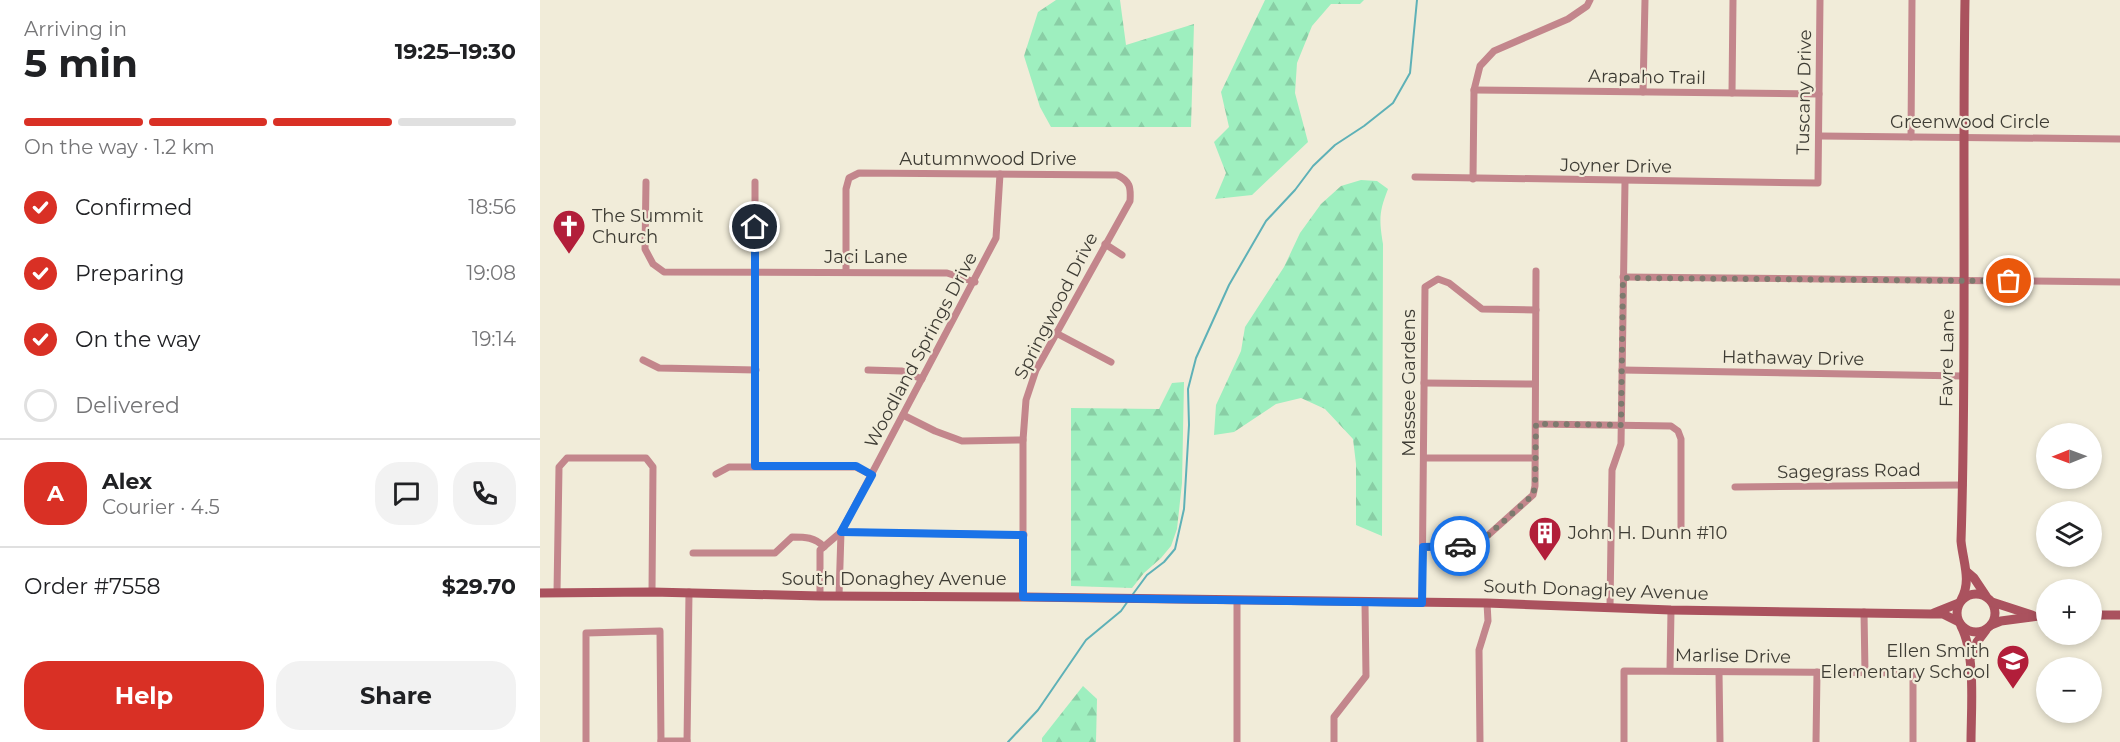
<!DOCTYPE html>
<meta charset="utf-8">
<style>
:root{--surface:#fff;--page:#f2f2f2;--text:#202124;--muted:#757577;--line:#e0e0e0;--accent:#d93025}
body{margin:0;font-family:Montserrat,sans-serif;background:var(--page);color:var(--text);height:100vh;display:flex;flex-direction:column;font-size:22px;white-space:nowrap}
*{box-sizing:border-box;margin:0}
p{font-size:20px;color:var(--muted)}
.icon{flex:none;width:33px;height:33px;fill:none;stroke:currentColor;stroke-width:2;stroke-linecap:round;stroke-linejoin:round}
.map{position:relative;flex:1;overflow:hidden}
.sheet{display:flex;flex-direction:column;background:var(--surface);width:540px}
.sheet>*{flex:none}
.needle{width:39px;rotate:269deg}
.buttons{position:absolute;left:1496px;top:423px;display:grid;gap:12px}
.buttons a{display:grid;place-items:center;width:66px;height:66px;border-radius:50%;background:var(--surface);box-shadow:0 3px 9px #0003;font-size:30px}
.pin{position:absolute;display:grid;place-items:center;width:51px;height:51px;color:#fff;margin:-26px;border:3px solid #fff;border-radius:50%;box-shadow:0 2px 6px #0007}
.courier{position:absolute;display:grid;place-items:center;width:60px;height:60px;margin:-30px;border:4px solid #1a73e8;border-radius:50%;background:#fff;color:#222;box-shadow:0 2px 8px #0007}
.head em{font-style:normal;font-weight:700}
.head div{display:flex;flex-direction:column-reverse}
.head{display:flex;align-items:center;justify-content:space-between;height:102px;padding:0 24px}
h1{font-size:39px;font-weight:700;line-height:45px}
.bar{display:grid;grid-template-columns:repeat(4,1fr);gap:9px 6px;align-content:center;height:72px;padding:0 24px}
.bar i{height:8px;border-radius:4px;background:var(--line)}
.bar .current{background:var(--accent)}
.bar p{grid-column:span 4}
.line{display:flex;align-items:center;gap:15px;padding:0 24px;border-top:2px solid var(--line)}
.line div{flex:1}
.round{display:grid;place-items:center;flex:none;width:63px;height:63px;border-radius:24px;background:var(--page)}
ol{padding:0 24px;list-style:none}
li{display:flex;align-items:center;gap:18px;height:66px}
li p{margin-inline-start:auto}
li .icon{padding:6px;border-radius:50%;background:var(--accent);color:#fff;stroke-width:4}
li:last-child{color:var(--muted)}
li i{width:33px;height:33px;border:3px solid var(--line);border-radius:50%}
.primary-button{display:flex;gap:12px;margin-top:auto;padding:12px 24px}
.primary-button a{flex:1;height:69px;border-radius:24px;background:var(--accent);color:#fff;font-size:24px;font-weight:700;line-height:69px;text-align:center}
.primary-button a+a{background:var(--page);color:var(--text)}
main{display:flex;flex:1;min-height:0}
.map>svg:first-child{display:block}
.forest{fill:url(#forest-firs)}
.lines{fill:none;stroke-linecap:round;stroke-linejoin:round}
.stream{stroke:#5eb1b7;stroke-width:2}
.street{stroke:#c3868c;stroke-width:7}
.secondary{stroke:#aa525e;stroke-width:9}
.done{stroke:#7d7a6e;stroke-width:6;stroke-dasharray:0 10.8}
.route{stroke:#1a73e8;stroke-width:8}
.labels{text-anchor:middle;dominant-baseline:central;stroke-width:4.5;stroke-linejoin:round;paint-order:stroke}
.street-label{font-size:18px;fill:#3e3c34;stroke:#f1ecd9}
.poi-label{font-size:18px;fill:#3e3c34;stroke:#f1ecd9;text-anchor:start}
</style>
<main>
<section class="sheet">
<div class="head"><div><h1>5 min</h1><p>Arriving in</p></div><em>19:25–19:30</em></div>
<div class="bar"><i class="current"></i><i class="current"></i><i class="current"></i><i></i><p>On the way · 1.2 km</p></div>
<ol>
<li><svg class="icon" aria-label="check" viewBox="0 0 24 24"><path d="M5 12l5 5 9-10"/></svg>Confirmed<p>18:56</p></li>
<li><svg class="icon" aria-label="check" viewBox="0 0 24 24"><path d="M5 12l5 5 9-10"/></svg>Preparing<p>19:08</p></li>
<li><svg class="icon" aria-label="check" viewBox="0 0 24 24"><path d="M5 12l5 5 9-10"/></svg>On the way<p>19:14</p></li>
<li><i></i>Delivered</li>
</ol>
<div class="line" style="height:108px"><b class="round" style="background:var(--accent);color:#fff">A</b><div><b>Alex</b><p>Courier · 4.5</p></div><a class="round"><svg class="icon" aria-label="chat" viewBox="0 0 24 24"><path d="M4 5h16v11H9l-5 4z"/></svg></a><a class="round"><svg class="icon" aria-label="phone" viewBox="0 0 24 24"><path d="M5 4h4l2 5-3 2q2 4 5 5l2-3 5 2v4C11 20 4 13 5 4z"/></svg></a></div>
<div class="line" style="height:78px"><div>Order #7558</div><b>$29.70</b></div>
<div class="primary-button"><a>Help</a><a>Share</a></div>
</section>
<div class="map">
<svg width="1580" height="742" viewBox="0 0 1580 742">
<defs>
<pattern id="forest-firs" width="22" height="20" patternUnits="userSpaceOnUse" patternTransform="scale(1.5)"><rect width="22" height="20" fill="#9eefbf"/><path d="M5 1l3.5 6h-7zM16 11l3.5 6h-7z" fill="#89cea5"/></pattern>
</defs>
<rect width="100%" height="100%" fill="#f1ecd9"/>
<!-- forest -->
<g class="forest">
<path d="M516,0H580L586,45L654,24L651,127H511L500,107L484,56L498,12Z"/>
<path d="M725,0H824L820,4H791L772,26L757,63L755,93L768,142L712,195L675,199L686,173L674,142L689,127L681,92Z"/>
<path d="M821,180L837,181L848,189C839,212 839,219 843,244L842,536L816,525V464L813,439L785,409L761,398L736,404L694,432L674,435L676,405L701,351L705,327L744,267L760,233L781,204L801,186Z"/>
<path d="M644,382L642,483L637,529L631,546L621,558L604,573L592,588L531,586V408L619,409L632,383Z"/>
<path d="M543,686L557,699L556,742H502V738Z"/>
</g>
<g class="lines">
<!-- stream -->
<g class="stream">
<path d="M593,594L607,575L624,562L635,549L644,509L649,425L648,389L656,358L689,285L726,221L755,190L773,166L795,145L824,126L853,103L870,73L877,0"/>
<path d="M468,742L498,710L546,640L581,611L588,601"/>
</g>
<!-- street -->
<g class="street">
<path d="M934,90L1279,94"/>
<path d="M1103,92L1105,0"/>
<path d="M1192,93L1193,0"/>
<path d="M1280,136L1580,139"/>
<path d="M1371,137L1372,0"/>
<path d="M875,177L1278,183L1280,0"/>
<path d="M933,179L934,90L940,66L954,51L1028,19L1047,6L1050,0"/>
<path d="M106,182L105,249L113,264L124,272L407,273L435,282"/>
<path d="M565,244L582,255"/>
<path d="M306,271V189L309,178L319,173L577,175C590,181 591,187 590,201L496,370L486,400L483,440V597"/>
<path d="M1083,277L1580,282"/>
<path d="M516,333L571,362"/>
<path d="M103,360L119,368L216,370"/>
<path d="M328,370L362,371L382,379"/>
<path d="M1082,370L1423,376"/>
<path d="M884,383L995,384"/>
<path d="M363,415L395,431L422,441L483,440"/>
<path d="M996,424L1131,426L1138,431L1141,439V531"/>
<path d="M884,458H995"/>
<path d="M215,466V182"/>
<path d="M176,474L189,467H316L332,475"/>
<path d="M1195,487L1423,485"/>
<path d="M301,532L484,535"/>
<path d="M883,547L936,546L993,495L995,486L996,271"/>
<path d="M153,553H235L252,537C265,537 275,537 284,547"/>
<path d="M17,593L19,467L27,458H106L113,467L112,592"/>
<path d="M280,596V550L301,532L456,238L460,174"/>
<path d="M299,596L301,532"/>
<path d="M697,600V742"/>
<path d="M882,603L885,287L898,279L909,283L942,309L996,310"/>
<path d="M1070,607L1072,470L1081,444L1085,182"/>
<path d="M1324,612L1325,672"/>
<path d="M1130,670L1131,610"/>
<path d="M1179,672L1180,742"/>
<path d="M121,741H147"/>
<path d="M46,742V633L120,631L121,742"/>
<path d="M147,742L149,592"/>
<path d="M794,742V717L826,676L825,603"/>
<path d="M940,742L939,650L948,621L947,603"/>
<path d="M1084,742V671L1373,673V742"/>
<path d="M1276,742L1277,672"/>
</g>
<!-- secondary -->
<g class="secondary">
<path d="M1427,572L1434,578L1446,596"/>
<path d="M0,593L112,592L280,596L483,597L947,603L1131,610L1391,614H1403L1419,622"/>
<circle cx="1436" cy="613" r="19"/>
<path d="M1421,600C1432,581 1423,562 1421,541C1427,361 1422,180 1425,0"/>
<path d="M1452,602L1492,615"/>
<path d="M1394,613L1419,603"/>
<path d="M1551,615H1580"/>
<path d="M1451,625L1461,621L1506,615"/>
<path d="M1421,626C1436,654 1431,710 1431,742"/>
<path d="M1432,656L1437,642L1446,630"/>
</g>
</g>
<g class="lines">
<!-- done -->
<path class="done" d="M920,546H936L993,495L995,486L996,424L1081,425L1083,278L1469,281"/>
<!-- route -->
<path class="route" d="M215,227V466H316L332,475L301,532L483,535V597L882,603L883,547L920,546"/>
</g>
<!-- icons -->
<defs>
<g id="church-pin" transform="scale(1.725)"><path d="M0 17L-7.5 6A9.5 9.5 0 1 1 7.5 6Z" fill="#b21e3a" stroke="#f1ecd9"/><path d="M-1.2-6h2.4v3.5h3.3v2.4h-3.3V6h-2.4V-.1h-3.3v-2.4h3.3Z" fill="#fff"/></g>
<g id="building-pin" transform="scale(1.725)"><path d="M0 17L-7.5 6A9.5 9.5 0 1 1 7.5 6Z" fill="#b21e3a" stroke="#f1ecd9"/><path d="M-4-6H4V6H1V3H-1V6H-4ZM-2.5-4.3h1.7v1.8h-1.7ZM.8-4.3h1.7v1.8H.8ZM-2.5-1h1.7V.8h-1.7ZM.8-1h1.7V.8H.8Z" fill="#fff"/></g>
<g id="school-pin" transform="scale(1.725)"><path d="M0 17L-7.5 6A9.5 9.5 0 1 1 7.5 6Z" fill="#b21e3a" stroke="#f1ecd9"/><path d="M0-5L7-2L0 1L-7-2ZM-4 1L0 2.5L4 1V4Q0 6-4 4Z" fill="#fff"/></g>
</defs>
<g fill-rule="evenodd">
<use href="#church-pin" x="29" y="226"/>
<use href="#building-pin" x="1005" y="533"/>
<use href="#school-pin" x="1473" y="661"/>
</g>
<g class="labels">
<!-- street labels -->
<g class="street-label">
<text transform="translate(1107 77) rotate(1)">Arapaho Trail</text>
<text transform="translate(1264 92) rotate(-89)">Tuscany Drive</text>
<text x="1430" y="122">Greenwood Circle</text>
<text x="448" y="159">Autumnwood Drive</text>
<text transform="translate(1076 166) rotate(1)">Joyner Drive</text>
<text x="326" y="257">Jaci Lane</text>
<text transform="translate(516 306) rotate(-63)">Springwood Drive</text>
<text transform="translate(381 350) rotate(-62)">Woodland Springs Drive</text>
<text transform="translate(1253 358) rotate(1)">Hathaway Drive</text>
<text transform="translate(1407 358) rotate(-89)">Favre Lane</text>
<text transform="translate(869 383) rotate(-90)">Massee Gardens</text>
<text transform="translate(1309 471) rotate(-1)">Sagegrass Road</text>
<text x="354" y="579">South Donaghey Avenue</text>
<text transform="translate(1056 590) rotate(2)">South Donaghey Avenue</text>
<text transform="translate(1193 656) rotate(1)">Marlise Drive</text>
</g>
<!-- poi labels -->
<g class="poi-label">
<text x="52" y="216">The Summit<tspan x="52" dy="21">Church</tspan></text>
<text x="1028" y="533">John H. Dunn #10</text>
<text x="1450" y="651" text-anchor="end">Ellen Smith<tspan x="1450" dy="21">Elementary School</tspan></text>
</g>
</g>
</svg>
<div class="buttons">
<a><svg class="needle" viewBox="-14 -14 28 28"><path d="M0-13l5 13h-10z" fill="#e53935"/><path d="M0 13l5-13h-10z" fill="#757577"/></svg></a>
<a><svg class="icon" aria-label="layers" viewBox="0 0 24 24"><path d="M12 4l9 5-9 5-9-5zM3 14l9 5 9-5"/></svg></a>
<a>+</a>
<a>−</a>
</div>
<div class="pin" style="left:1469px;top:281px;background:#ea580c"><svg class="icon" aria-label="bag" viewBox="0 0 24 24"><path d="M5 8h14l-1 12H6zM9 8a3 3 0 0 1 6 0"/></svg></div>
<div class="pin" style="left:215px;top:227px;background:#1f2937"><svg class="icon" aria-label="home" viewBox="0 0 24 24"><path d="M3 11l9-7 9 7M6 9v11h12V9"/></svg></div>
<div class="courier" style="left:920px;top:546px"><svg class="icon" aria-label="car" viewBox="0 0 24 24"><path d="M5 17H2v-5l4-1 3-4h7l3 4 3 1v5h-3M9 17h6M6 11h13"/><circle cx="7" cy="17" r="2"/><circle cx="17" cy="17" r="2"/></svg></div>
</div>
</main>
